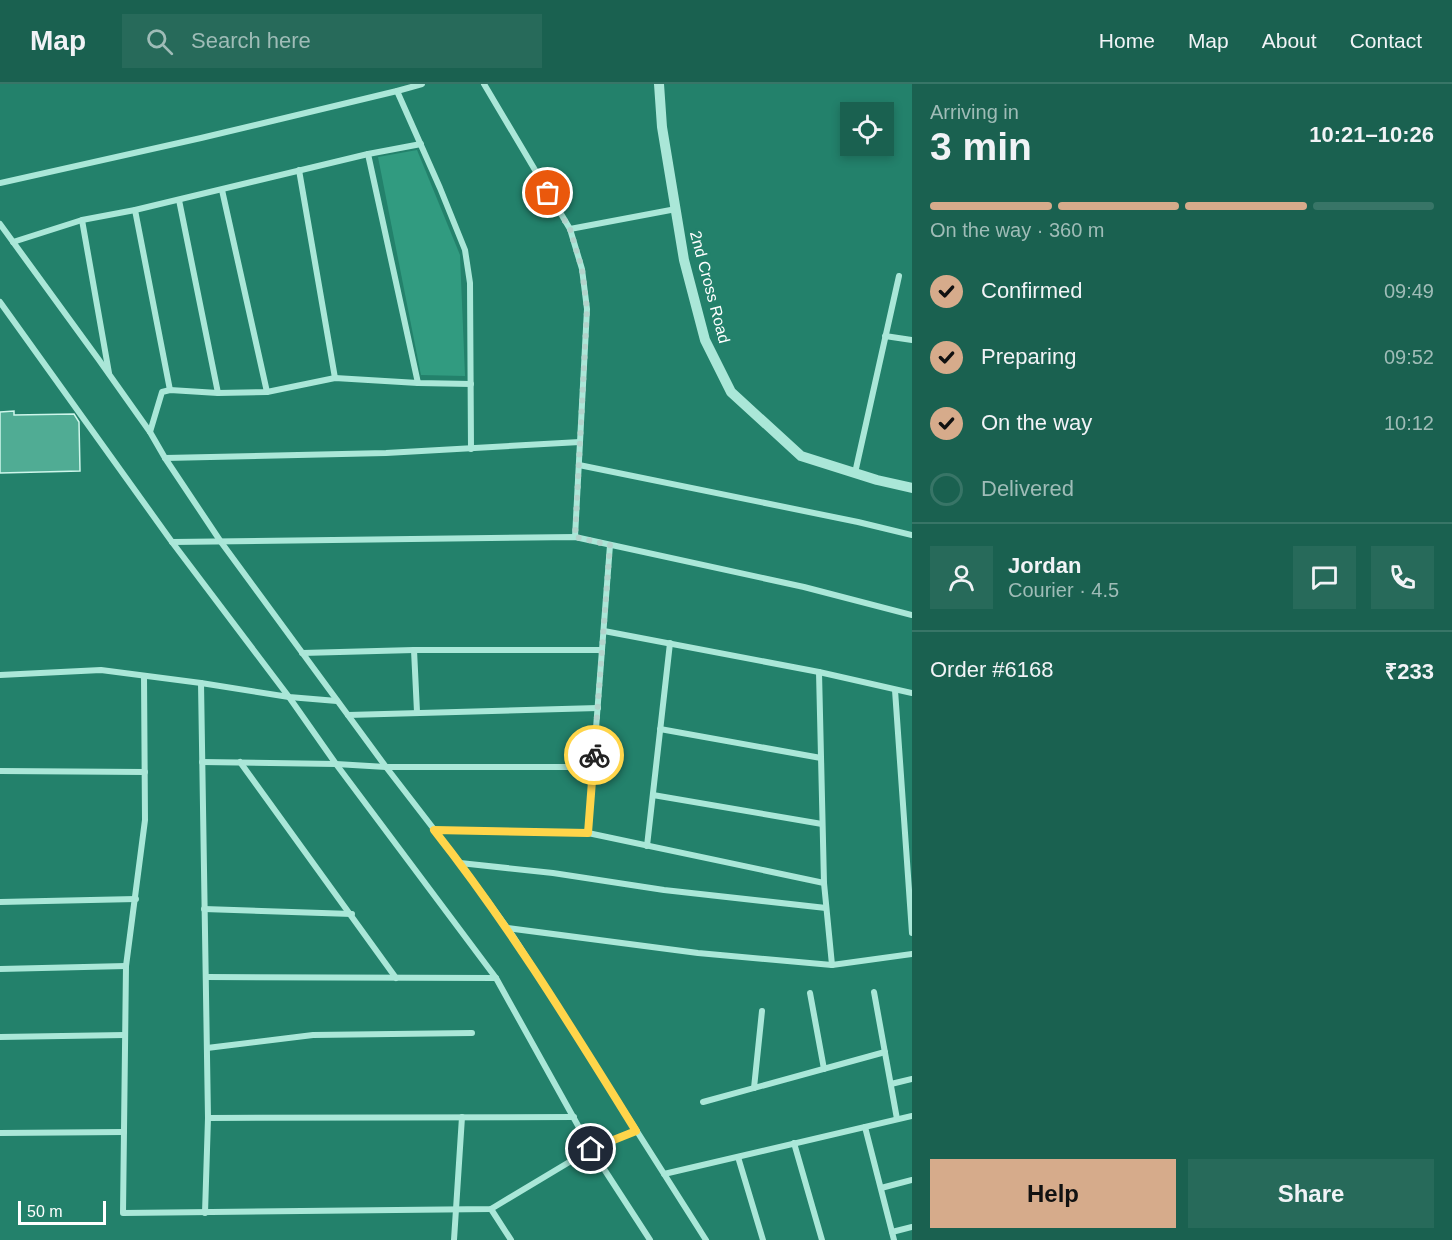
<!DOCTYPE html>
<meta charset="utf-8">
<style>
:root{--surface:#1a6150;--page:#276a5a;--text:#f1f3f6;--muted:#9fbcb7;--line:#387567;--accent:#d6ab8b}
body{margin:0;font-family:Helvetica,sans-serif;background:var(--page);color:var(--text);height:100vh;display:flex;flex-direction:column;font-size:22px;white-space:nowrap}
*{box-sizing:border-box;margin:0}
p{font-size:20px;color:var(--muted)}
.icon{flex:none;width:33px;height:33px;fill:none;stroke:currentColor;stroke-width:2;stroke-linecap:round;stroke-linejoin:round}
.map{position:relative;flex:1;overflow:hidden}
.details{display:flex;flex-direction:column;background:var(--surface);width:540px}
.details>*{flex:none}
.controls{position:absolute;left:840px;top:18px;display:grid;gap:12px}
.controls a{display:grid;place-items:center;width:54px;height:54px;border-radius:0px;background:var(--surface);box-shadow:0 3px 9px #0003;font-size:30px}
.scale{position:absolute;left:18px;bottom:15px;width:88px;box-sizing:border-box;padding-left:6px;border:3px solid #fff;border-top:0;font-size:16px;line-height:21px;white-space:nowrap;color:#fff;-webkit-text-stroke:4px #23816b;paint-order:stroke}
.pin{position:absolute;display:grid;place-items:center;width:51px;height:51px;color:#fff;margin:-26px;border:3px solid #fff;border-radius:50%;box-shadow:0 2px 6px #0007}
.courier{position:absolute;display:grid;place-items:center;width:60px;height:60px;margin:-30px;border:4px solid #ffd54a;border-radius:50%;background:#fff;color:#222;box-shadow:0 2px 8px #0007}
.headline em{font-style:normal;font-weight:800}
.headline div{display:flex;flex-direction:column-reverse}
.headline{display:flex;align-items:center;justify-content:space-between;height:102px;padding:0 18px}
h1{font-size:39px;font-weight:800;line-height:45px}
.bar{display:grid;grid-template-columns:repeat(4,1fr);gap:9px 6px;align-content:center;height:72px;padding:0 18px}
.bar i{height:8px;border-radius:4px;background:var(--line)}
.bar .current{background:var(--accent)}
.bar p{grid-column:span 4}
.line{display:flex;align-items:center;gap:15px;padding:0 18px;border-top:2px solid var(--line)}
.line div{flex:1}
.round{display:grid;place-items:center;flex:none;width:63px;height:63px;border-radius:0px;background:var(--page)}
ol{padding:0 18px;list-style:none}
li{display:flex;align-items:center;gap:18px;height:66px}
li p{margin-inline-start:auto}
li .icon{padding:6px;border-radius:50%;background:var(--accent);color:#111;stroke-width:4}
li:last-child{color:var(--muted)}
li i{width:33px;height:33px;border:3px solid var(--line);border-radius:50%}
.cta{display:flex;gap:12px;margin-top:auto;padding:12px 18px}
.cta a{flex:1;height:69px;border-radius:0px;background:var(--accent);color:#111;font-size:24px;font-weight:800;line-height:69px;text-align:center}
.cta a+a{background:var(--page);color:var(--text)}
header{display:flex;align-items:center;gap:36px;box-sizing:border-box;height:84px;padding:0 30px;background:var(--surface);border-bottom:2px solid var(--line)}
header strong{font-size:28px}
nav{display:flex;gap:33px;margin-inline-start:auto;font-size:21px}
.search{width:420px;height:54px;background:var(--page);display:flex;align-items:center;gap:15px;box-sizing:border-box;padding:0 21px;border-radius:0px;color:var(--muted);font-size:22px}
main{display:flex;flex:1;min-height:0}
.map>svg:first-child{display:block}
.green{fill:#319b80}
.building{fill:#50ac94;stroke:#cef6eb;stroke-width:1.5}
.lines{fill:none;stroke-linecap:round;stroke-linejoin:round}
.minor{stroke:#aae7d8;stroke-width:6}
.tertiary{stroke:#aae7d8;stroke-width:10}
.done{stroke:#b2d3cb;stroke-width:6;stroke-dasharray:0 10.8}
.route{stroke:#ffd54a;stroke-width:8}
.labels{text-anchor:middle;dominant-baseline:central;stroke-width:6;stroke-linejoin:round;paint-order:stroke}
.street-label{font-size:16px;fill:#fff;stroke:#23816b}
</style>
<header>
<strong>Map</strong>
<div class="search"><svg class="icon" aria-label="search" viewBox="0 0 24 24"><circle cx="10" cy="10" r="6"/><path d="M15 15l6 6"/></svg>Search here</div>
<nav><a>Home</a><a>Map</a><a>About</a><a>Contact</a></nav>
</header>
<main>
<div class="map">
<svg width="912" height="1156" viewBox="0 0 912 1156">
<rect width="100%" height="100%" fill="#23816b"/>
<!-- green -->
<path class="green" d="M417,66L460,171L465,292L421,291L378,73Z"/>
<!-- building -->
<path class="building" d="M14,327V331L74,330L79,338L80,387L0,389V328Z"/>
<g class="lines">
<!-- minor -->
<g class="minor">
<path d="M484,0L570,145L582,185L587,225L575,453"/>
<path d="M397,7L440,104L465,166L470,199L471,365"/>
<path d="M368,70L421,60"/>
<path d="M299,86L335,294"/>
<path d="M0,99L201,54L397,7L422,0"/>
<path d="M222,106L267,308"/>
<path d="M179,116L218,309"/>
<path d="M135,126L170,306"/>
<path d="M82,136L109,289"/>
<path d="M0,140L99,276L150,348L165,374L221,458L386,683L460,779L513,852L706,1156"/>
<path d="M570,145L676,125"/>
<path d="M13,158L82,136L135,126L368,70L418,299"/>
<path d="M0,218L172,458L289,613L336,680L496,894L591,1065L650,1156"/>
<path d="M885,252L912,256"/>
<path d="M150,348L162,308L170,306L218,309L267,308L335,294L418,299L471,300"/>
<path d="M165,374L386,369L580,358"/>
<path d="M579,381L858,438L912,451"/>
<path d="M855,389L899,192"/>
<path d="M172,458L575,453L804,503L912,531"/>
<path d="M604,547L819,588L912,609"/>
<path d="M414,566L417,628"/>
<path d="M302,569L414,566H602"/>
<path d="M819,588L824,799L832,881"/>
<path d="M0,591L101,586L201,599L289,613L337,617"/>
<path d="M144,592L145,736L126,882L123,1129L491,1125L591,1065L636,1047"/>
<path d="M201,599L208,1034L205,1129"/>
<path d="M895,606L912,849"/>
<path d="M348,631L598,624"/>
<path d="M660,645L821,674"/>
<path d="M202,678L336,680L386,683H593"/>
<path d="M240,678L396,894"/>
<path d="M0,687L145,688"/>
<path d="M653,711L822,740"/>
<path d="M434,746L588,749L824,799"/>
<path d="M588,749L610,461"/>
<path d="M647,762L670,559"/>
<path d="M460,779L553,789L664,806L826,824"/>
<path d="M0,818L136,815"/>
<path d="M204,825L352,830"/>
<path d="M507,844L698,869L832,881L912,870"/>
<path d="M0,885L126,882"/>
<path d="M206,893L496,894"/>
<path d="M874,908L897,1035"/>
<path d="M810,909L824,985"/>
<path d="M0,953L125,951"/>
<path d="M207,964L313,951L472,949"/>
<path d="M891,1000L912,995"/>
<path d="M754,1004L762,927"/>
<path d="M703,1018L885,968"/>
<path d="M208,1034L574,1033"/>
<path d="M865,1043L894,1156"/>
<path d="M0,1049L124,1048"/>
<path d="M794,1059L822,1156"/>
<path d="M738,1073L763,1156"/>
<path d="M664,1090L912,1032"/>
<path d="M881,1104L912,1096"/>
<path d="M491,1125L511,1156"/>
<path d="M892,1148L912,1143"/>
<path d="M454,1156L462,1033"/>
</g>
<!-- tertiary -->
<path class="tertiary" d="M659,0L662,43L684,176L705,256L731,308L801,372L877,396L912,404"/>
</g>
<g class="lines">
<!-- done -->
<path class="done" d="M548,109L570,145L582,185L587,225L575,453L610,461L594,671"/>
<!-- route -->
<path class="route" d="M591,1065L636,1047C572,944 509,841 434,746L588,749L594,671"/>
</g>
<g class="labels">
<!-- street labels -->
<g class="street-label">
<text transform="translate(710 203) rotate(75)">2nd Cross Road</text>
</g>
</g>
</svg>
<div class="controls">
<a><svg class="icon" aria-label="locate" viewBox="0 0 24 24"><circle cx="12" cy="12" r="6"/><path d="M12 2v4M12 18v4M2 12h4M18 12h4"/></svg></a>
</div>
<div class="scale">50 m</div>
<div class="pin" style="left:548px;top:109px;background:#ea580c"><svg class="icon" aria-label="bag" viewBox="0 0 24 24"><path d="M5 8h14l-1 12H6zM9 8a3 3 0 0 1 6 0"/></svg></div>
<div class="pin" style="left:591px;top:1065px;background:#1f2937"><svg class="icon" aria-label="home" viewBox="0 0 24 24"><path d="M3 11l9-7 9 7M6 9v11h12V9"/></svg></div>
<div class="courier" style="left:594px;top:671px"><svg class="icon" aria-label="bike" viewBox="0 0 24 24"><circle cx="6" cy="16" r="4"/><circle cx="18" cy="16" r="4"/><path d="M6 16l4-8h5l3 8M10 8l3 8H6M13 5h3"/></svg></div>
</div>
<section class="details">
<div class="headline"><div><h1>3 min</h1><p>Arriving in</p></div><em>10:21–10:26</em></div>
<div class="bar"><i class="current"></i><i class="current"></i><i class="current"></i><i></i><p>On the way · 360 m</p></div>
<ol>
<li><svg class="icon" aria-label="check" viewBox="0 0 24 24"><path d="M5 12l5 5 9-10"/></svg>Confirmed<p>09:49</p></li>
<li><svg class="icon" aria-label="check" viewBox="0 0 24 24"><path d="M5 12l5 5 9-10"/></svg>Preparing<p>09:52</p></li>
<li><svg class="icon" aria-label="check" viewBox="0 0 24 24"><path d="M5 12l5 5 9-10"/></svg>On the way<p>10:12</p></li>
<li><i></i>Delivered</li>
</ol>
<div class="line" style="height:108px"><a class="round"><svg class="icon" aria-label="person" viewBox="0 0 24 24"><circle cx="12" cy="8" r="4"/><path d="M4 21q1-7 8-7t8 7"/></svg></a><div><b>Jordan</b><p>Courier · 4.5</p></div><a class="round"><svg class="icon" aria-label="chat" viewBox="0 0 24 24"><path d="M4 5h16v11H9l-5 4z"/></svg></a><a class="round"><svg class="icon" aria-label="phone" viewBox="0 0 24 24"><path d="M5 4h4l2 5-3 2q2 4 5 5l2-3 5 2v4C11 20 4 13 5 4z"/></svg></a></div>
<div class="line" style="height:78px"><div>Order #6168</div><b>₹233</b></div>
<div class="cta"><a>Help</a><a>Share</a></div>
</section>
</main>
